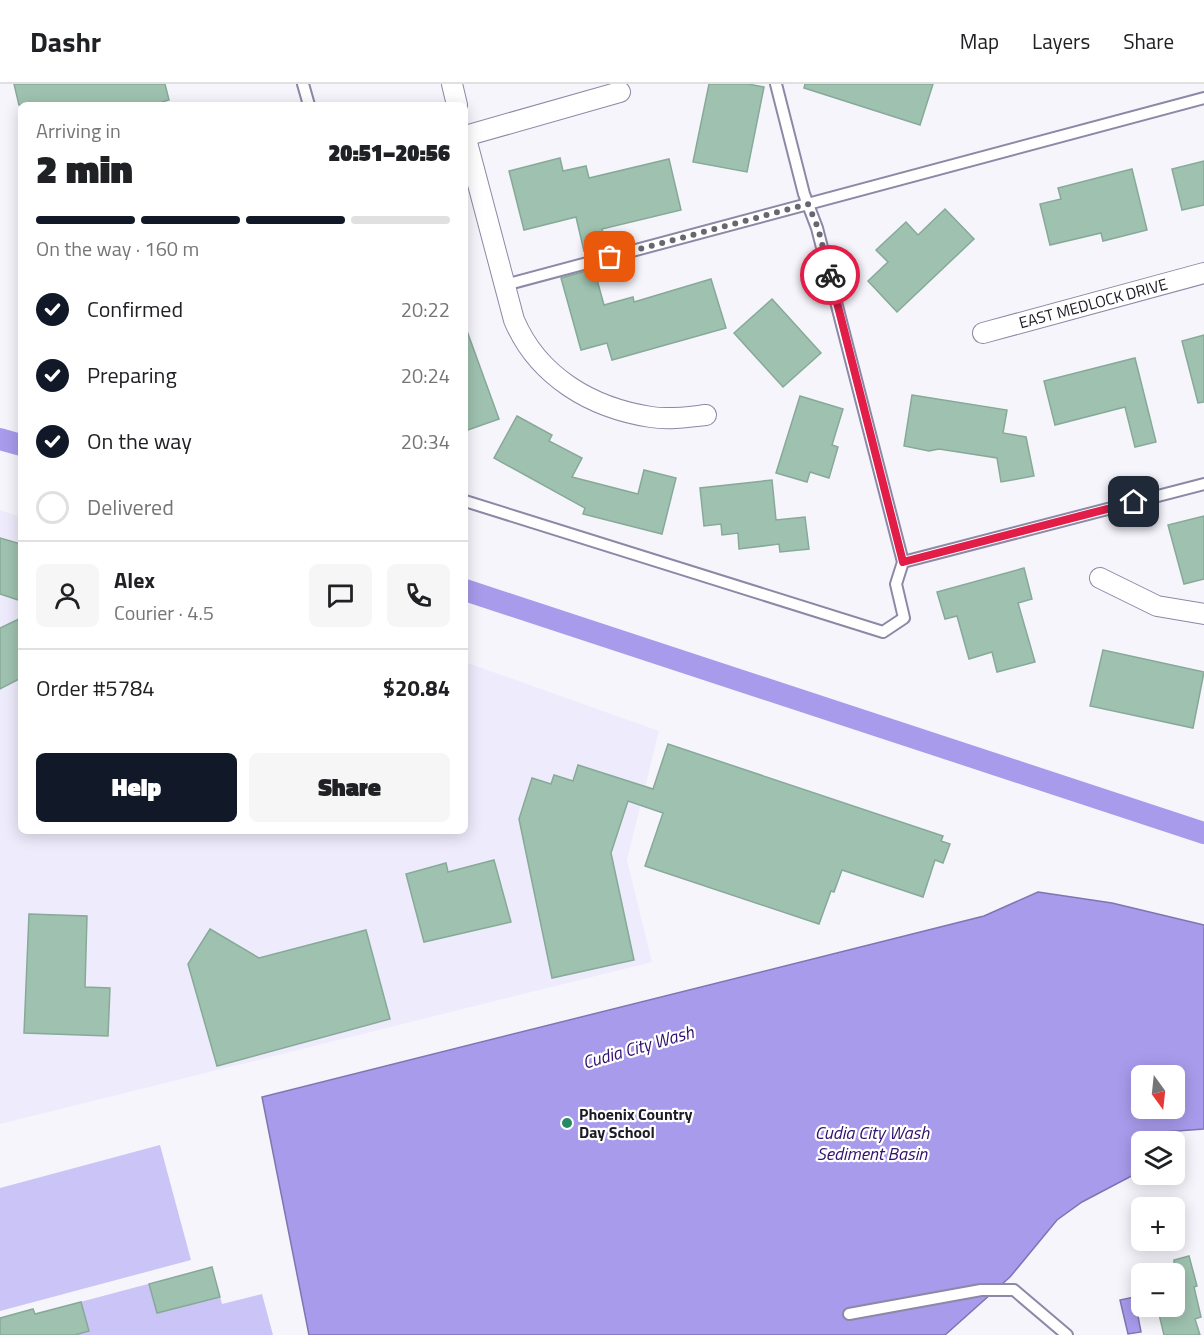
<!DOCTYPE html>
<meta charset="utf-8">
<style>
:root{--surface:#fff;--page:#f6f6f6;--text:#202124;--muted:#757577;--line:#e0e0e0;--accent:#111827}
body{margin:0;font-family:"Titillium Web",sans-serif;background:var(--page);color:var(--text);height:100vh;display:flex;flex-direction:column;font-size:22px;white-space:nowrap}
*{box-sizing:border-box;margin:0}
p{font-size:20px;color:var(--muted)}
.icon{flex:none;width:33px;height:33px;fill:none;stroke:currentColor;stroke-width:2;stroke-linecap:round;stroke-linejoin:round}
.map{position:relative;flex:1;overflow:hidden}
.details{position:absolute;left:18px;top:18px;width:450px;height:732px;display:flex;flex-direction:column;background:var(--surface);border-radius:9px;box-shadow:0 3px 15px #0003}
.details>*{flex:none}
.needle{width:39px;rotate:165deg}
.controls{position:absolute;left:1131px;top:981px;display:grid;gap:12px}
.controls a{display:grid;place-items:center;width:54px;height:54px;border-radius:9px;background:var(--surface);box-shadow:0 3px 15px #0003;font-size:30px}
.pin{position:absolute;display:grid;place-items:center;width:51px;height:51px;color:#fff;margin:-26px;border-radius:12px;box-shadow:0 3px 9px #0006}
.courier{position:absolute;display:grid;place-items:center;width:60px;height:60px;margin:-30px;border:4px solid #e11d48;border-radius:50%;background:#fff;color:#222;box-shadow:0 2px 8px #0007}
.headline em{font-style:normal;font-weight:800}
.headline div{display:flex;flex-direction:column-reverse}
.headline{display:flex;align-items:center;justify-content:space-between;height:102px;padding:0 18px}
h1{font-size:39px;font-weight:800;line-height:45px}
.bar{display:grid;grid-template-columns:repeat(4,1fr);gap:9px 6px;align-content:center;height:72px;padding:0 18px}
.bar i{height:8px;border-radius:4px;background:var(--line)}
.bar .current{background:var(--accent)}
.bar p{grid-column:span 4}
.line{display:flex;align-items:center;gap:15px;padding:0 18px;border-top:2px solid var(--line)}
.line div{flex:1}
.round{display:grid;place-items:center;flex:none;width:63px;height:63px;border-radius:9px;background:var(--page)}
ol{padding:0 18px;list-style:none}
li{display:flex;align-items:center;gap:18px;height:66px}
li p{margin-inline-start:auto}
li .icon{padding:6px;border-radius:50%;background:var(--accent);color:#fff;stroke-width:4}
li:last-child{color:var(--muted)}
li i{width:33px;height:33px;border:3px solid var(--line);border-radius:50%}
.button{display:flex;gap:12px;margin-top:auto;padding:12px 18px}
.button a{flex:1;height:69px;border-radius:9px;background:var(--accent);color:#fff;font-size:24px;font-weight:800;line-height:69px;text-align:center}
.button a+a{background:var(--page);color:var(--text)}
header{display:flex;align-items:center;gap:36px;box-sizing:border-box;height:84px;padding:0 30px;background:var(--surface);border-bottom:2px solid var(--line)}
header strong{font-size:28px}
nav{display:flex;gap:33px;margin-inline-start:auto;font-size:21px}
.map>svg:first-child{display:block}
.built{fill:#eeecfc}
.green{fill:#cbc4f6}
.water{fill:#a89bec;stroke:#7e75b1;stroke-width:1.5;fill-rule:evenodd}
.lines{fill:none;stroke-linecap:round;stroke-linejoin:round}
.canal{stroke:#a89bec;stroke-width:22}
.building{fill:#9fc2b0;stroke:#87a998;stroke-width:1.5}
.lane-casing{stroke:#8c88a6;stroke-width:14}
.street-casing{stroke:#8c88a6;stroke-width:22}
.lane{stroke:#fff;stroke-width:10}
.street{stroke:#fff;stroke-width:20}
.done{stroke:#686771;stroke-width:6;stroke-dasharray:0 10.8}
.route{stroke:#e11d48;stroke-width:8}
.poi-dot{fill:#258964;stroke:#fff;stroke-width:2}
.labels{text-anchor:middle;dominant-baseline:central;stroke-width:4.5;stroke-linejoin:round;paint-order:stroke}
.street-label{font-size:16px;fill:#1c1b26;stroke:#fff}
.poi-label{font-size:16px;font-weight:bold;fill:#1c1b26;stroke:#fff;text-anchor:start}
.water-label{font-size:18px;font-style:italic;fill:#32116e;stroke:#fff}
</style>
<header>
<strong>Dashr</strong>
<nav><a>Map</a><a>Layers</a><a>Share</a></nav>
</header>
<div class="map">
<svg width="1204" height="1251" viewBox="0 0 1204 1251">
<rect width="100%" height="100%" fill="#f6f5fc"/>
<!-- built -->
<path class="built" d="M0,426L21,433V747H465V578L659,647L627,776L652,878L0,1040Z"/>
<!-- green -->
<g class="green">
<path d="M160,1061L191,1176L0,1227V1104Z"/>
<path d="M212,1183L222,1220L262,1210L273,1251H0V1234L33,1225L35,1230Z"/>
</g>
<!-- water -->
<g class="water">
<path d="M1038,808L1112,819L1204,841V1045L1150,1049L1151,1057L1142,1058L1141,1087L1082,1118L1057,1136L1010,1193L945,1251H309L262,1013L984,832ZM1142,992H1174V1024H1142Z"/>
<path d="M1134,1213L1139,1217L1141,1226L1137,1227L1141,1248L1128,1250L1120,1216Z"/>
</g>
<g class="lines">
<!-- canal -->
<g class="canal">
<path d="M0,355L21,361"/>
<path d="M465,506L1204,749"/>
</g>
</g>
<!-- building -->
<g class="building">
<path d="M14,0H165L169,16L162,18V21H19Z"/>
<path d="M709,0H748L764,3L747,88L693,78Z"/>
<path d="M805,0H933L920,41L804,4Z"/>
<path d="M560,74L563,87L586,82L589,94L669,75L681,126L602,145L606,162L584,167L576,133L524,146L509,87Z"/>
<path d="M1204,77V121L1182,126L1172,85Z"/>
<path d="M1132,85L1147,146L1103,157L1101,149L1050,161L1040,120L1061,115L1058,104Z"/>
<path d="M945,125L974,155L897,228L868,197L888,178L876,166L906,138L918,151Z"/>
<path d="M594,185L604,221L633,213L634,218L711,195L726,244L612,276L607,259L581,266L561,194Z"/>
<path d="M772,215L821,269L783,303L734,249Z"/>
<path d="M465,247H467L499,335L465,347Z"/>
<path d="M1204,251V318L1198,319L1182,257Z"/>
<path d="M1135,274L1156,358L1135,363L1125,323L1055,341L1044,297Z"/>
<path d="M912,311L1007,326L1003,349L1026,353L1034,392L1001,398L997,374L939,365L929,367L904,362Z"/>
<path d="M800,312L843,325L832,361L838,363L829,394L810,388L807,398L776,389Z"/>
<path d="M517,332L552,351L549,357L582,374L572,393L638,410L644,386L676,394L662,450L583,430L585,424L494,374Z"/>
<path d="M772,396L776,436L805,433L809,465L780,468L779,460L739,465L738,449L722,451L721,440L704,442L700,404Z"/>
<path d="M1204,432V495L1184,500L1168,441Z"/>
<path d="M0,454L21,460V517L0,510Z"/>
<path d="M1024,484L1032,515L1018,519L1035,578L997,588L992,568L969,575L957,532L945,535L937,508Z"/>
<path d="M21,534V594L0,605V544Z"/>
<path d="M1103,566L1204,588L1193,644L1090,622Z"/>
<path d="M668,660L943,752L941,757L950,760L943,779L935,776L923,813L842,786L834,808L831,807L819,840L645,782L663,729L628,717L611,769L634,876L552,894L519,735L532,694L551,700L554,691L573,697L578,681L653,705Z"/>
<path d="M494,776L511,838L424,858L406,790L446,779L448,788Z"/>
<path d="M29,830L87,832L85,903L110,904L108,952L24,949Z"/>
<path d="M210,845L259,874L366,846L390,935L217,982L188,880Z"/>
<path d="M1189,1172L1197,1202L1194,1203L1201,1233L1195,1235L1200,1251H1164L1157,1222H1174V1176Z"/>
<path d="M212,1183L220,1213L157,1229L149,1200Z"/>
<path d="M81,1218L89,1247L75,1251H0V1234L33,1225L35,1230Z"/>
</g>
<g class="lines">
<!-- lane casing -->
<g class="lane-casing">
<g id="lane">
<path d="M303,0L309,21"/>
<path d="M505,201L1204,14"/>
<path d="M465,417L883,548L904,534L896,500L903,478L817,144L804,110L776,0"/>
<path d="M903,478L1204,400"/>
<path d="M849,1230L981,1206H1014L1067,1251"/>
</g>
</g>
<!-- street casing -->
<g class="street-casing">
<g id="street">
<path d="M452,0L457,21"/>
<path d="M465,51L514,236C538,293 592,324 651,333C669,336 688,333 706,331"/>
<path d="M465,52L620,8"/>
<path d="M983,249L1204,189"/>
<path d="M1100,494L1157,522L1204,530"/>
</g>
</g>
<!-- lane -->
<use href="#lane" class="lane"/>
<!-- street -->
<use href="#street" class="street"/>
</g>
<g class="lines">
<!-- done -->
<path class="done" d="M610,173L808,120L818,144L830,191"/>
<!-- route -->
<path class="route" d="M830,191L903,478L1134,418"/>
</g>
<!-- markers -->
<circle class="poi-dot" cx="567" cy="1039" r="6"/>
<g class="labels">
<!-- street labels -->
<g class="street-label">
<text transform="translate(1093 219) rotate(-15)">EAST MEDLOCK DRIVE</text>
</g>
<!-- poi labels -->
<g class="poi-label">
<text x="579" y="1030">Phoenix Country<tspan x="579" dy="18">Day School</tspan></text>
</g>
<!-- water labels -->
<g class="water-label">
<text transform="translate(638 963) rotate(-16)">Cudia City Wash</text>
<text x="872" y="1048">Cudia City Wash<tspan x="872" dy="21">Sediment Basin</tspan></text>
</g>
</g>
</svg>
<div class="controls">
<a><svg class="needle" viewBox="-14 -14 28 28"><path d="M0-13l5 13h-10z" fill="#e53935"/><path d="M0 13l5-13h-10z" fill="#757577"/></svg></a>
<a><svg class="icon" aria-label="layers" viewBox="0 0 24 24"><path d="M12 4l9 5-9 5-9-5zM3 14l9 5 9-5"/></svg></a>
<a>+</a>
<a>−</a>
</div>
<div class="pin" style="left:610px;top:173px;background:#ea580c"><svg class="icon" aria-label="bag" viewBox="0 0 24 24"><path d="M5 8h14l-1 12H6zM9 8a3 3 0 0 1 6 0"/></svg></div>
<div class="pin" style="left:1134px;top:418px;background:#1f2937"><svg class="icon" aria-label="home" viewBox="0 0 24 24"><path d="M3 11l9-7 9 7M6 9v11h12V9"/></svg></div>
<div class="courier" style="left:830px;top:191px"><svg class="icon" aria-label="bike" viewBox="0 0 24 24"><circle cx="6" cy="16" r="4"/><circle cx="18" cy="16" r="4"/><path d="M6 16l4-8h5l3 8M10 8l3 8H6M13 5h3"/></svg></div>
<section class="details">
<div class="headline"><div><h1>2 min</h1><p>Arriving in</p></div><em>20:51–20:56</em></div>
<div class="bar"><i class="current"></i><i class="current"></i><i class="current"></i><i></i><p>On the way · 160 m</p></div>
<ol>
<li><svg class="icon" aria-label="check" viewBox="0 0 24 24"><path d="M5 12l5 5 9-10"/></svg>Confirmed<p>20:22</p></li>
<li><svg class="icon" aria-label="check" viewBox="0 0 24 24"><path d="M5 12l5 5 9-10"/></svg>Preparing<p>20:24</p></li>
<li><svg class="icon" aria-label="check" viewBox="0 0 24 24"><path d="M5 12l5 5 9-10"/></svg>On the way<p>20:34</p></li>
<li><i></i>Delivered</li>
</ol>
<div class="line" style="height:108px"><a class="round"><svg class="icon" aria-label="person" viewBox="0 0 24 24"><circle cx="12" cy="8" r="4"/><path d="M4 21q1-7 8-7t8 7"/></svg></a><div><b>Alex</b><p>Courier · 4.5</p></div><a class="round"><svg class="icon" aria-label="chat" viewBox="0 0 24 24"><path d="M4 5h16v11H9l-5 4z"/></svg></a><a class="round"><svg class="icon" aria-label="phone" viewBox="0 0 24 24"><path d="M5 4h4l2 5-3 2q2 4 5 5l2-3 5 2v4C11 20 4 13 5 4z"/></svg></a></div>
<div class="line" style="height:78px"><div>Order #5784</div><b>$20.84</b></div>
<div class="button"><a>Help</a><a>Share</a></div>
</section>
</div>
